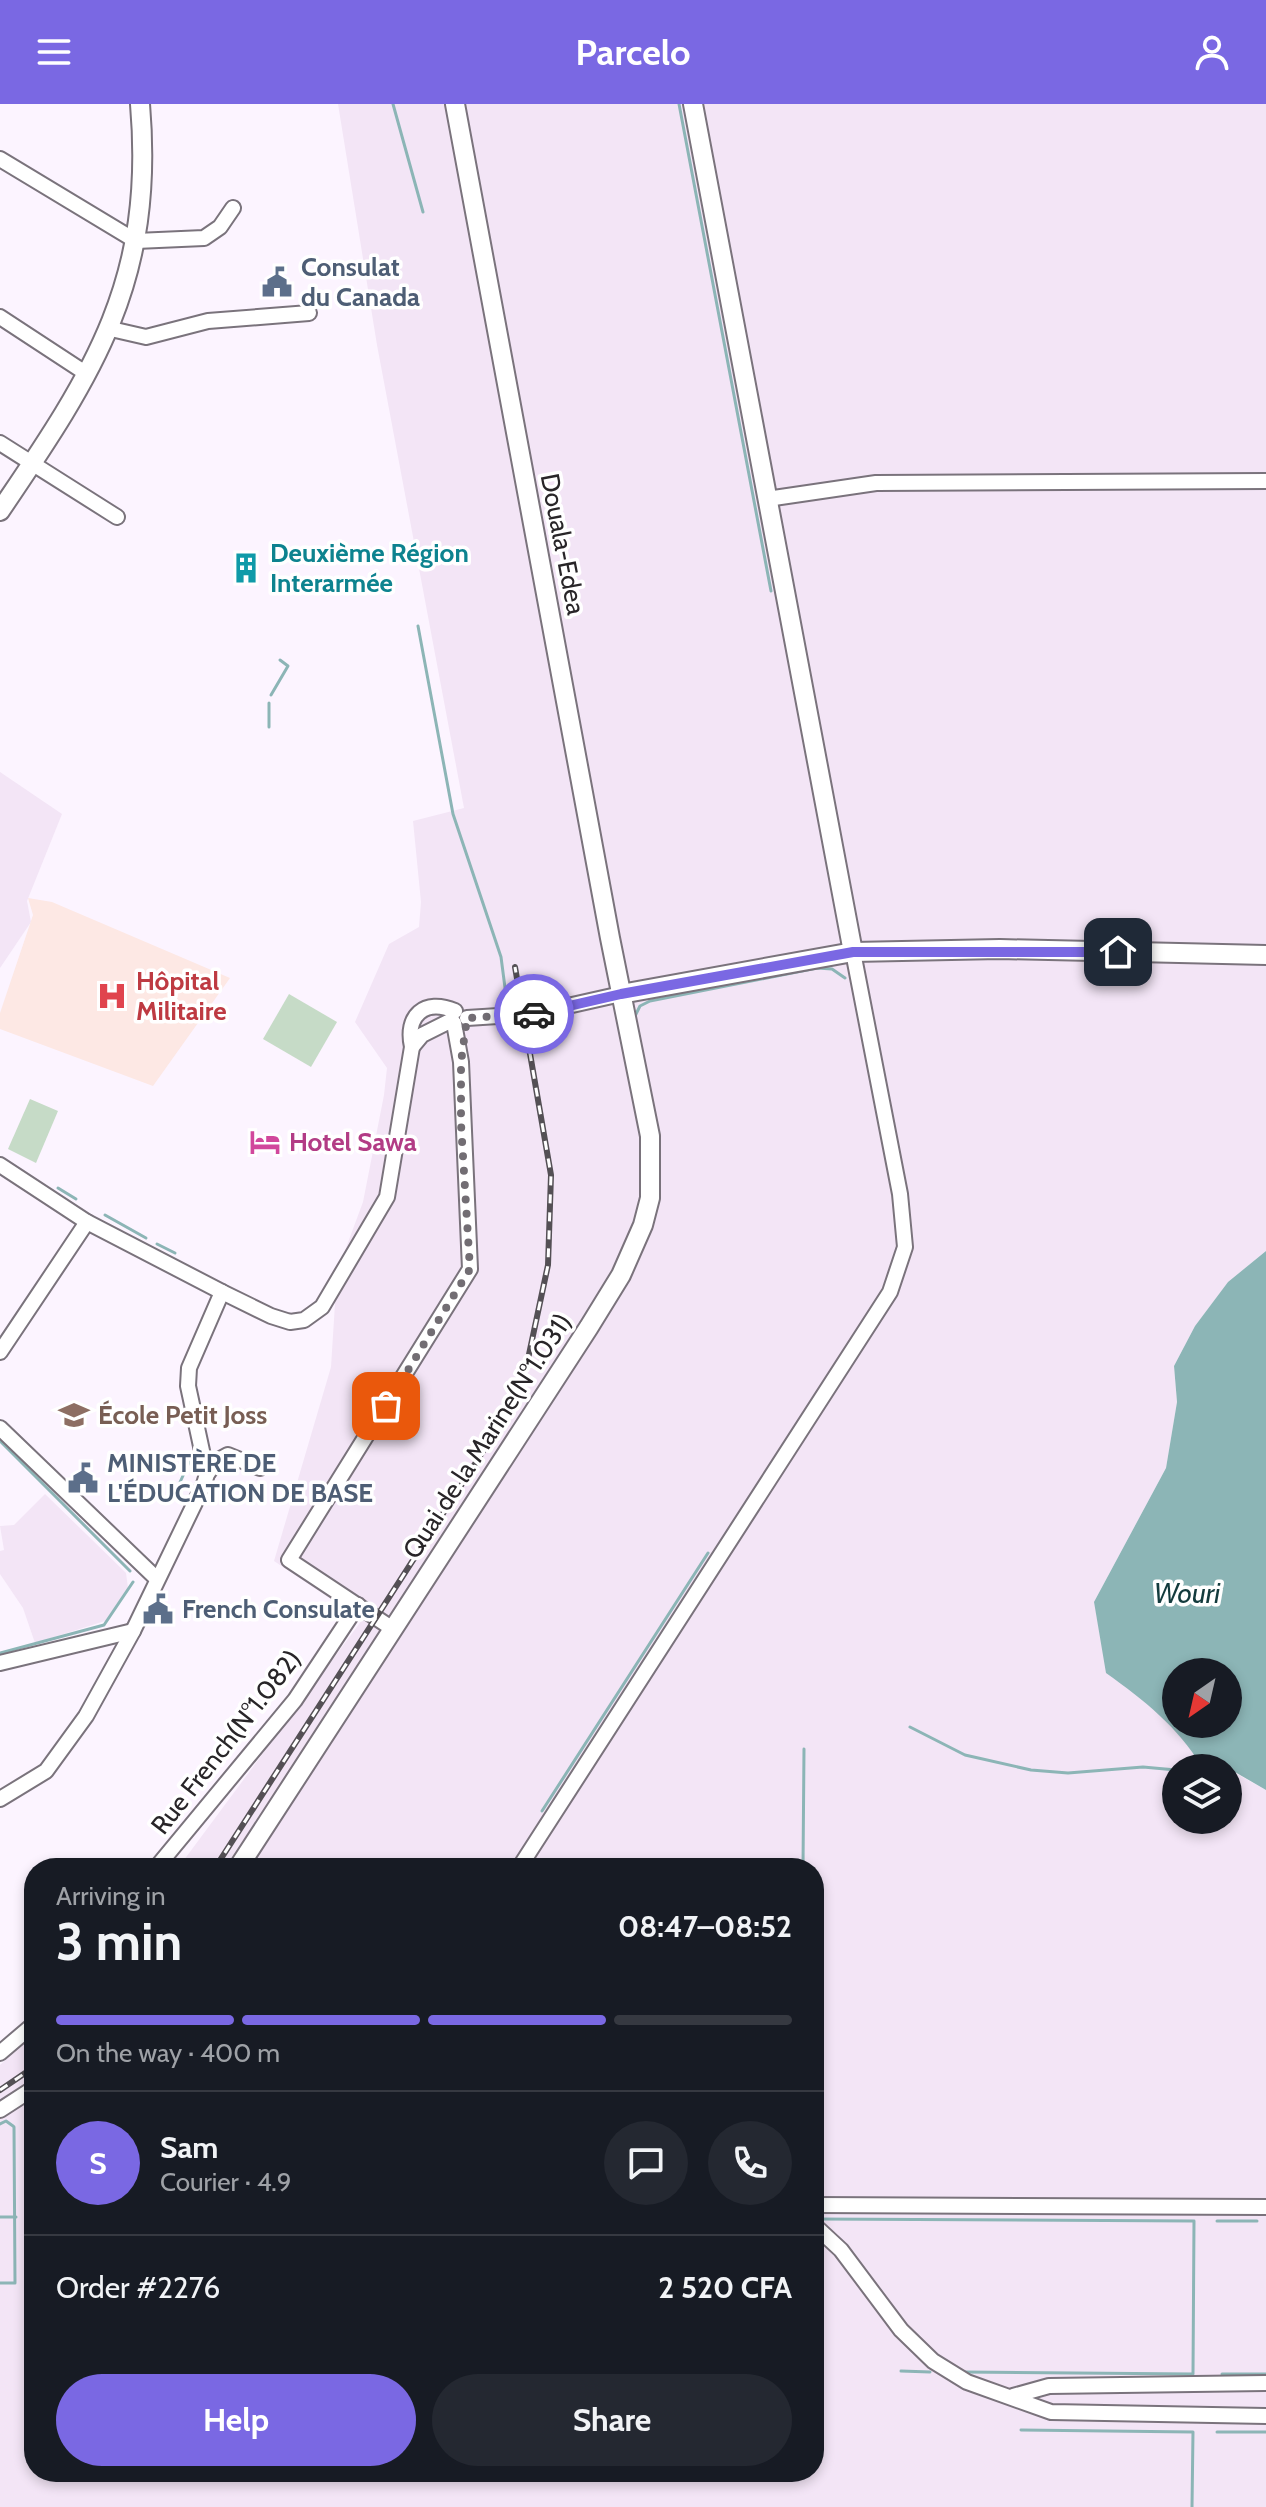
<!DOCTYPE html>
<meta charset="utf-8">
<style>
:root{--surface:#171b24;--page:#242831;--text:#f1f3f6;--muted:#9ea1a6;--line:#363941;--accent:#7a68e3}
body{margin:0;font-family:Cabin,sans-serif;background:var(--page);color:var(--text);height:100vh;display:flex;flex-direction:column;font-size:30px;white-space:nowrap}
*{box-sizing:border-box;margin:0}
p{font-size:26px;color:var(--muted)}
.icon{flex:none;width:44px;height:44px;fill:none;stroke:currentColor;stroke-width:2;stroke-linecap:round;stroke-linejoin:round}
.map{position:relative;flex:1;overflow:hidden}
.sheet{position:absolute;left:24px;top:1754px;width:800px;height:624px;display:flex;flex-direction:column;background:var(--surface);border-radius:32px;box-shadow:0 4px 12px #0003}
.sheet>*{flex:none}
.needle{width:52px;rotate:214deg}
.fabs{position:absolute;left:1162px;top:1554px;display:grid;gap:16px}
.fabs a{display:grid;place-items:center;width:80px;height:80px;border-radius:50%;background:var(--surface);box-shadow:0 4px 12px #0003;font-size:40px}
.pin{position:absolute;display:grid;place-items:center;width:68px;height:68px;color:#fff;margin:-34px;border-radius:16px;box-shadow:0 4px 12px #0006}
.courier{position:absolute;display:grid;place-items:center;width:80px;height:80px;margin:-40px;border:6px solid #7a68e3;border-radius:50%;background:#fff;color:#222;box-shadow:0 2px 10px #0007}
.head em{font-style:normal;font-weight:700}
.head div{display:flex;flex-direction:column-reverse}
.head{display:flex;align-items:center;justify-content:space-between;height:136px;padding:0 32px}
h1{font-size:52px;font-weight:700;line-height:60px}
.bar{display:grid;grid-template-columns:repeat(4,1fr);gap:12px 8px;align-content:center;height:96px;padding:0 32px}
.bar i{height:10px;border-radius:6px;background:var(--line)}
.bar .active{background:var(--accent)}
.bar p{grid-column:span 4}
.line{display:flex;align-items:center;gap:20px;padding:0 32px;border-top:2px solid var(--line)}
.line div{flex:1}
.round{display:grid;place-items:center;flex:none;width:84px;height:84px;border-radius:42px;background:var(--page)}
.button{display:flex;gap:16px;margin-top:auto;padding:16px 32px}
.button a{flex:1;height:92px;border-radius:48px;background:var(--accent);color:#fff;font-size:32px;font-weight:700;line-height:92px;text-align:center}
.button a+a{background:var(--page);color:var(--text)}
header{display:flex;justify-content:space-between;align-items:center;height:104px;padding:0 32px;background:var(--accent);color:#fff;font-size:36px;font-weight:700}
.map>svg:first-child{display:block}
.built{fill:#f3e5f6}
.medical{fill:#fde8e4}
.green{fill:#c6dbc7}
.water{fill:#8cb5b6;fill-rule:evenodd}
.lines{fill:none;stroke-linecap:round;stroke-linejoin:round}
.stream{stroke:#8cb5b6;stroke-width:3}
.minor-casing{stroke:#7a737c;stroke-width:18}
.major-casing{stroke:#7a737c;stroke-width:22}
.minor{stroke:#fff;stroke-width:14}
.major{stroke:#fff;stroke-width:18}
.rail-casing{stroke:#545055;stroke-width:6}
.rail{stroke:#fff;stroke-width:3;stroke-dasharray:9;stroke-linecap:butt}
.done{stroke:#726d73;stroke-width:8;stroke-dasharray:0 14.4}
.route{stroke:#7a68e3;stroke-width:10}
.labels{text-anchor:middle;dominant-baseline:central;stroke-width:7;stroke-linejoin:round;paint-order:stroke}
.service-label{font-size:26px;font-weight:bold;fill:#4e5e75;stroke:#fff;text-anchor:start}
.street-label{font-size:26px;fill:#282528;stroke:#fff}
.culture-label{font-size:26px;font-weight:bold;fill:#0d838f;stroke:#fff;text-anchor:start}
.health-label{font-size:26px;font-weight:bold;fill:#be3a42;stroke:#fff;text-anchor:start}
.hotel-label{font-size:26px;font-weight:bold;fill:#b23c85;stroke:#fff;text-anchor:start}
.education-label{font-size:26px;font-weight:bold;fill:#785e54;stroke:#fff;text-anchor:start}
.water-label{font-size:28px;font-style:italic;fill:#133b3d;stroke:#fff}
</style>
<header><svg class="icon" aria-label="menu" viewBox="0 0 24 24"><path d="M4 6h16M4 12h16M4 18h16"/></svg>Parcelo<svg class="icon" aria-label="person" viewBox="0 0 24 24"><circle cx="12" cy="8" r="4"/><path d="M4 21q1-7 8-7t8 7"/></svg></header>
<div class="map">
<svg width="1266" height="2403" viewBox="0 0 1266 2403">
<rect width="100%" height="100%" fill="#fcf4ff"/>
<!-- built -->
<g class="built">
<path d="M338,0H1266V1147L1228,1178L1195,1222L1174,1262L1177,1298L1166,1364L1094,1498L1107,1569L1152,1601L1190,1643L1202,1663L1226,1664H1176V1716H1228V1665L1266,1686V2403H0V1961L34,1931V2368H814V1764H178L362,1516L274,1457L331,1263L337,1168L363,1098L384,991L387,964L355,918L389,840L419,823L421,798L413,717L464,704L377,241Z"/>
<path d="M0,668L62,710L27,797L31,818L0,864Z"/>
<path d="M45,1390L126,1469L128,1484L105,1517L35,1539L23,1504L0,1470V1447L4,1446L0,1422L14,1421Z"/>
</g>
<!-- medical -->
<path class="medical" d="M28,794L52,798L230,874L153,982L0,925V909L33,811Z"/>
<!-- green -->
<g class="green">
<path d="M289,890L337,918L311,963L263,935Z"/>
<path d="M30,995L58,1007L36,1059L8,1045Z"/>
</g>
<!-- water -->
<path class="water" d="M1266,1147V1686L1228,1664L1202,1663C1178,1623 1144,1596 1106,1569L1094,1498L1166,1364L1177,1298L1174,1262L1195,1222L1228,1178ZM1228,1568V1620H1176V1568Z"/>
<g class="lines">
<!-- stream -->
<g class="stream">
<path d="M393,0L423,108"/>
<path d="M679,0L771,487"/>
<path d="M418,522L453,710L501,853L507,899"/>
<path d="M271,591L288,562L280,556"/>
<path d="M269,623V599"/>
<path d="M635,912L640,902L650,897L817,864L832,865L845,874"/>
<path d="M58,1084L76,1095"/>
<path d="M105,1111L146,1134"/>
<path d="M157,1140L175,1149"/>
<path d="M0,1337L130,1467"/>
<path d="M176,1387L192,1352"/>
<path d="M0,1549L104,1521L133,1478"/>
<path d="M910,1623L965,1651L1031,1666L1068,1669L1143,1663L1176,1666"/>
<path d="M1186,1664L1197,1655"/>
<path d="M542,1707L708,1449"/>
<path d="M803,1764L804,1645"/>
<path d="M0,2020L6,2017L13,2022"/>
<path d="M814,2044V2051"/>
<path d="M0,2113H16"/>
<path d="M814,2115L1194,2117L1193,2270L962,2268"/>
<path d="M1217,2117H1257"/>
<path d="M0,2179H15L14,2023"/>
<path d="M901,2267L930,2268"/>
<path d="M1222,2270H1266"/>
<path d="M1021,2326L1193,2328L1192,2403"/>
<path d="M1217,2328H1266"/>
</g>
<!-- minor casing -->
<g class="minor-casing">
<g id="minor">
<path d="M0,55L136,137L204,134L220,123L233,104"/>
<path d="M0,213L87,270"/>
<path d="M111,225L146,233L208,217L309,209"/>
<path d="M0,339L117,413"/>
<path d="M767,395L876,379L1266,377"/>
<path d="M467,914L532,910L621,890"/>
<path d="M412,943L422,931L452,916"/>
<path d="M0,1061L87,1118L222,1188L271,1212L290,1218L304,1216L322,1203L387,1093L412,943C405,912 424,894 455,907"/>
<path d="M0,1248L87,1118"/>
<path d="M0,1324L157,1475"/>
<path d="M207,1370L217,1357L228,1351L260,1364"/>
<path d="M393,1525L289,1456L470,1165L461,958L454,919"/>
<path d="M0,1559L133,1527"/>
<path d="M0,1695L46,1667L86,1612L133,1527L204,1380L207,1370L188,1282L189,1264L222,1188"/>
<path d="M156,1764L295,1596L358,1501"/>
<path d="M519,1764L890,1188L905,1143L900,1090L853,848"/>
<path d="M0,1949L34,1920"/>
<path d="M0,2006L34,1984"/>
<path d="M814,2101L1266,2103"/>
<path d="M814,2121L841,2146L901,2226L933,2257L967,2278L1051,2308L1266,2312"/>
<path d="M1013,2292L1049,2282L1266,2279"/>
</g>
</g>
<!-- major casing -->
<g class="major-casing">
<g id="major">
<path d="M693,0L853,848"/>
<path d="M0,407C95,267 155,176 140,0"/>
<path d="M621,890L853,848L1000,845L1266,851"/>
<path d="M238,1764L589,1223L621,1171L643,1121L650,1094V1032L610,834L455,0"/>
</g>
</g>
<!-- minor -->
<use href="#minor" class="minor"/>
<!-- major -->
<use href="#major" class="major"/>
<!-- rail casing -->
<g class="rail-casing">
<g id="rail">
<path d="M215,1764L489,1338L528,1255L548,1161L551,1071L515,863"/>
<path d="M0,1986L34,1963"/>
</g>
</g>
<!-- rail -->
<use href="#rail" class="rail"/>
</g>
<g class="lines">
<!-- done -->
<path class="done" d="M386,1302L470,1165L461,1020V958L467,914L534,910"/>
<!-- route -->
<path class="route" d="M534,910L621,890L853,848H1118"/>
</g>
<!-- icons -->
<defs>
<g id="civic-bare" transform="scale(2.4)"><path d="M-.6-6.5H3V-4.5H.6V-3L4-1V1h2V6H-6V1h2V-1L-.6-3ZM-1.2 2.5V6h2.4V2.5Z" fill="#5c6f8a" stroke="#fff" stroke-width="2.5" paint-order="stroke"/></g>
<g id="building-bare" transform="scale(2.4)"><path d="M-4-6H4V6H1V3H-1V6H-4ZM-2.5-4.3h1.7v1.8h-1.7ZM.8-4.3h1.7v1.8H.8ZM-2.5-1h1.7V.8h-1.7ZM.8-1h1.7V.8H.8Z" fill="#0f9aa8" stroke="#fff" stroke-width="2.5" paint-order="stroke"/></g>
<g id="hospital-bare" transform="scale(2.4)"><path d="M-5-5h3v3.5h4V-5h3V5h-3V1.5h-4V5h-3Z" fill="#e0444e" stroke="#fff" stroke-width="2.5" paint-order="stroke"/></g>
<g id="hotel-bare" transform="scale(2.4)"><path d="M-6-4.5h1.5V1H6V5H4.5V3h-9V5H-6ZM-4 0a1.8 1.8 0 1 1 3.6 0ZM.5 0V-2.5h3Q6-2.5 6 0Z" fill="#d1479c" stroke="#fff" stroke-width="2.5" paint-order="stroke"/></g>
<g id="school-bare" transform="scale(2.4)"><path d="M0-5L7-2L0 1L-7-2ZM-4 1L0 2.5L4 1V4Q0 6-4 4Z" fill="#8d6e63" stroke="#fff" stroke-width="2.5" paint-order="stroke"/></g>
</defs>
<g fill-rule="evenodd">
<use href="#civic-bare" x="277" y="178"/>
<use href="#building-bare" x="246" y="464"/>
<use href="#hospital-bare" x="112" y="892"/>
<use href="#hotel-bare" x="265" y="1038"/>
<use href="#school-bare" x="74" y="1311"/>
<use href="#civic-bare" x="83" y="1374"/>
<use href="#civic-bare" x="158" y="1505"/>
</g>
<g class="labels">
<!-- service labels -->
<g class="service-label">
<text x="301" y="163">Consulat<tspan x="301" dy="30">du Canada</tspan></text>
<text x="107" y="1359">MINISTÈRE DE<tspan x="107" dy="30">L'ÉDUCATION DE BASE</tspan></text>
<text x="182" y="1505">French Consulate</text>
</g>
<!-- street labels -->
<g class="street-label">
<text transform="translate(563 440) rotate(79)">Douala-Edea</text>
<text transform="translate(487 1332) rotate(-57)">Quai de la Marine(N°1.031)</text>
<text transform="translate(226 1638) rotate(-52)">Rue French(N°1.082)</text>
</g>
<!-- culture labels -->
<g class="culture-label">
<text x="270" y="449">Deuxième Région<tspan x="270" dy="30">Interarmée</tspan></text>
</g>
<!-- health labels -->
<g class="health-label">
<text x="136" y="877">Hôpital<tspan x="136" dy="30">Militaire</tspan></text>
</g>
<!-- hotel labels -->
<g class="hotel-label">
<text x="289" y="1038">Hotel Sawa</text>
</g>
<!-- education labels -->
<g class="education-label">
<text x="98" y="1311">École Petit Joss</text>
</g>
<!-- water labels -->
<g class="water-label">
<text x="1187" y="1489">Wouri</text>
</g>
</g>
</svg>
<div class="fabs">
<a><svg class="needle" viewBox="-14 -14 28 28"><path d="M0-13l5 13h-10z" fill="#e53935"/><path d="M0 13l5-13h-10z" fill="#9ea1a6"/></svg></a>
<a><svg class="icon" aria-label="layers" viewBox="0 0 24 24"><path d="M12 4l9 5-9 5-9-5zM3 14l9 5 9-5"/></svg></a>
</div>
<div class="pin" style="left:386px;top:1302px;background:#ea580c"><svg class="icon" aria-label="bag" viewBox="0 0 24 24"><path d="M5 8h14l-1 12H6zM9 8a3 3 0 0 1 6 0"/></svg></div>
<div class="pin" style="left:1118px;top:848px;background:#1f2937"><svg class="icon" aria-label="home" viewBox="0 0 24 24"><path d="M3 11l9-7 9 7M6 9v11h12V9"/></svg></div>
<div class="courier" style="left:534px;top:910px"><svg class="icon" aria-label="car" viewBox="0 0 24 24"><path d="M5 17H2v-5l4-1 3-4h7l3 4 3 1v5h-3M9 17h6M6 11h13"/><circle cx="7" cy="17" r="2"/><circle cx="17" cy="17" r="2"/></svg></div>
<section class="sheet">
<div class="head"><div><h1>3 min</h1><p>Arriving in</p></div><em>08:47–08:52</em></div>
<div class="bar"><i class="active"></i><i class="active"></i><i class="active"></i><i></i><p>On the way · 400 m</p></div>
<div class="line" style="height:144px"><b class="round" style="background:var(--accent);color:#fff">S</b><div><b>Sam</b><p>Courier · 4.9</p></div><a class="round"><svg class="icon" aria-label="chat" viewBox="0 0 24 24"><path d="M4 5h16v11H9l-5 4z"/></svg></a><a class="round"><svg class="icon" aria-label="phone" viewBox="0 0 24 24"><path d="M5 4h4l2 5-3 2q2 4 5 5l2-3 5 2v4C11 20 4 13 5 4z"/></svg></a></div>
<div class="line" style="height:104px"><div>Order #2276</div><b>2 520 CFA</b></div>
<div class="button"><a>Help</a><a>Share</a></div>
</section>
</div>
